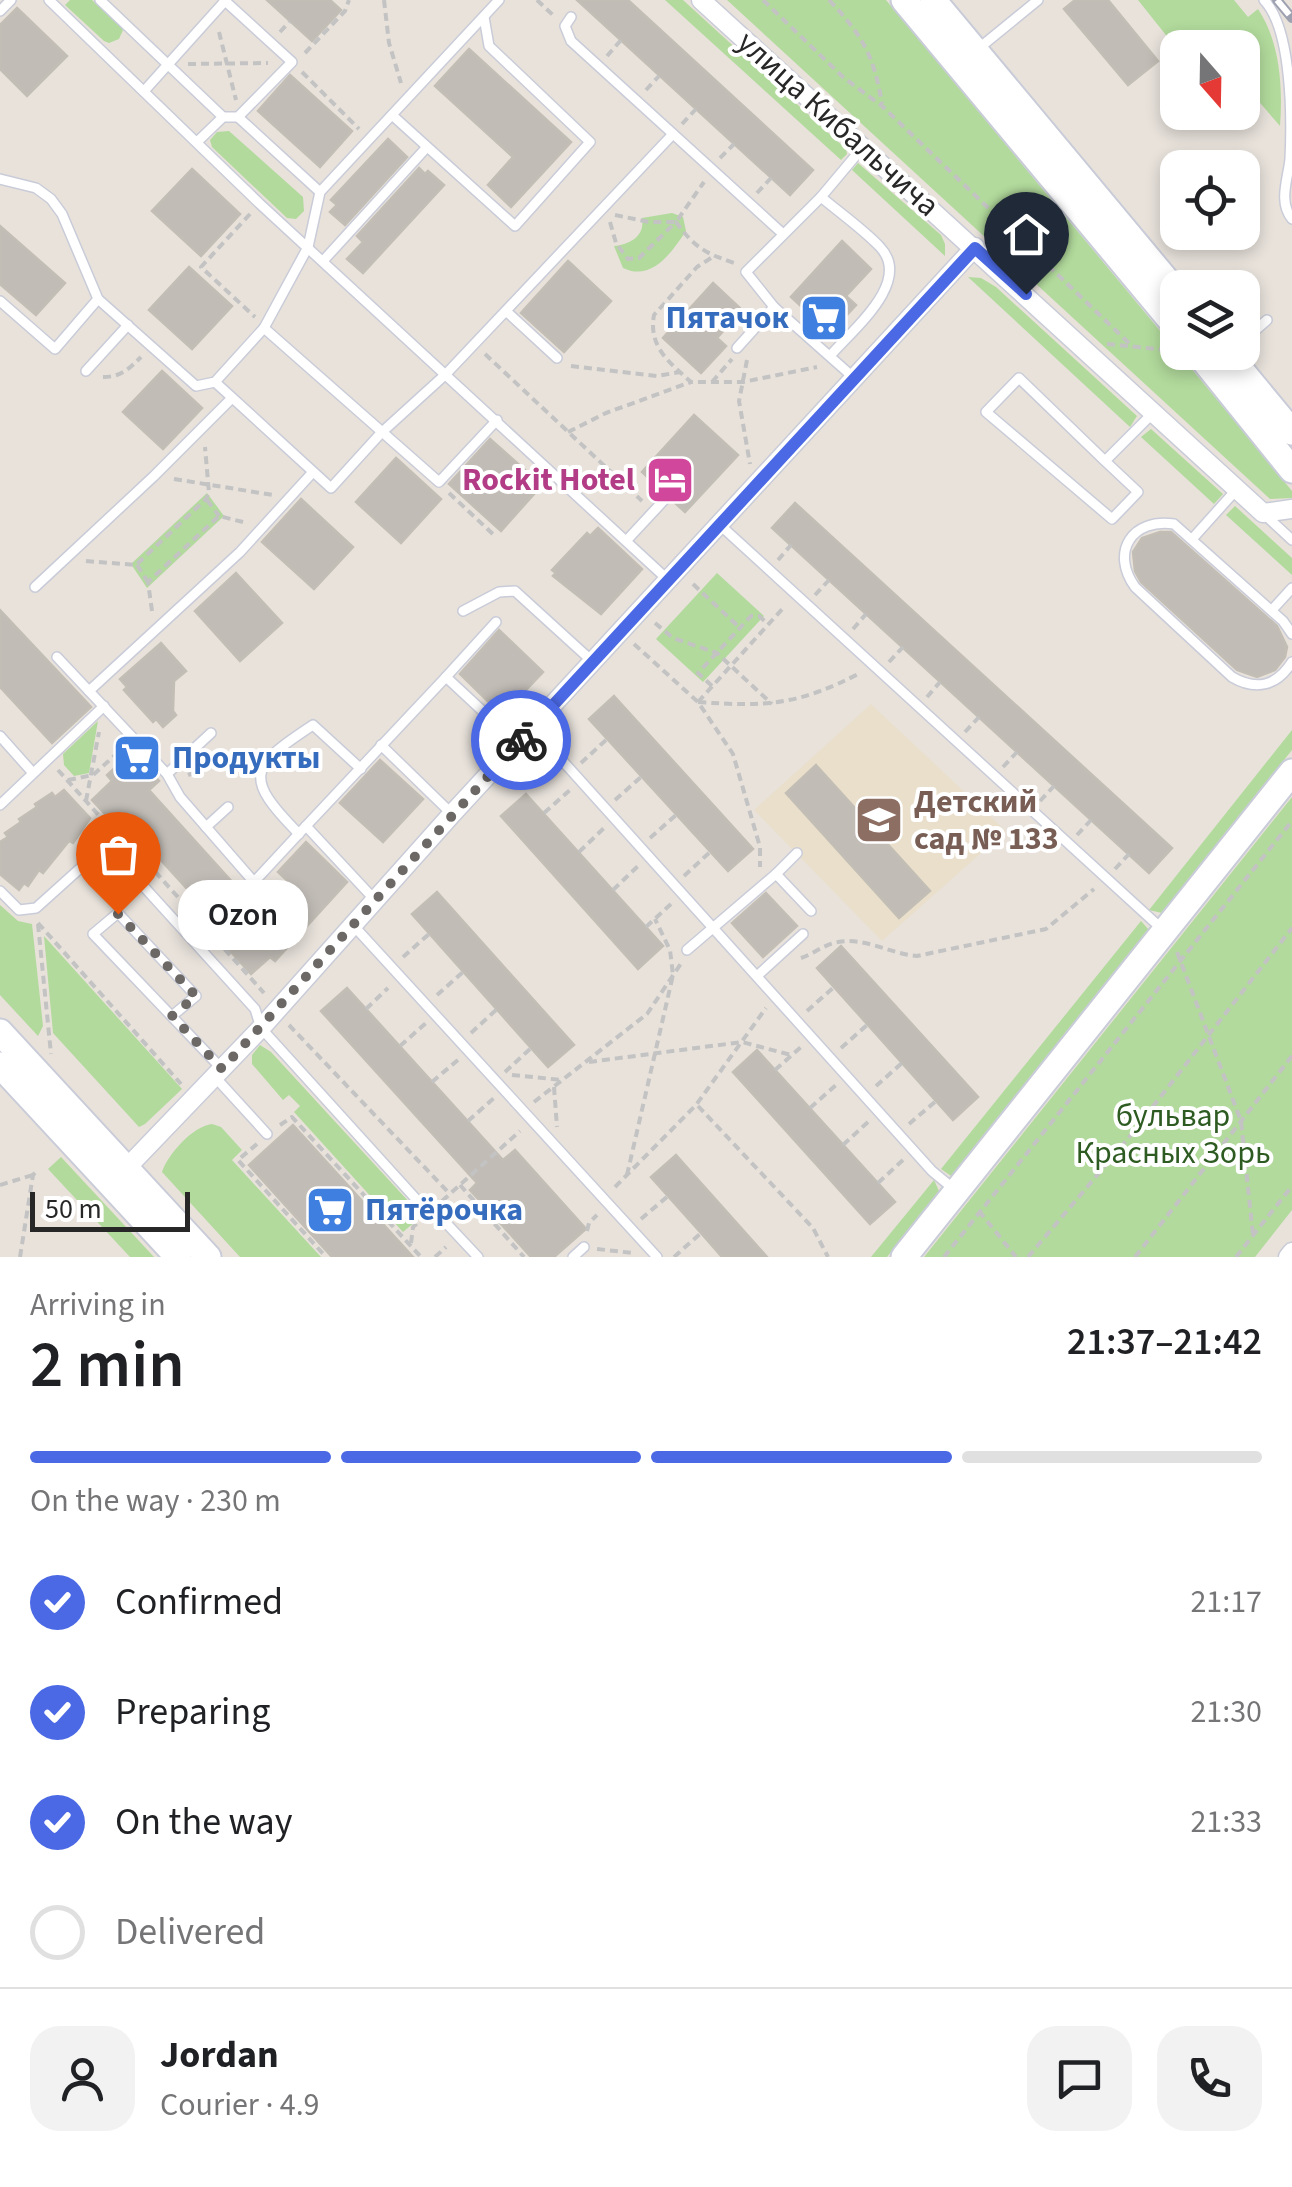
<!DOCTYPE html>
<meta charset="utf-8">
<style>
:root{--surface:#fff;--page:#f2f2f2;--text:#202124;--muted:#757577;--line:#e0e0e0;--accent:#4b69e5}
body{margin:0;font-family:"Source Sans 3",sans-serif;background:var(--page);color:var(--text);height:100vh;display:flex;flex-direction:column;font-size:38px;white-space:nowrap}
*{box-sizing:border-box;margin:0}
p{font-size:32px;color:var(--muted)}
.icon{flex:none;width:55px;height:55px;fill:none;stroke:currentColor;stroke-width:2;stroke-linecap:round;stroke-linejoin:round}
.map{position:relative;height:1257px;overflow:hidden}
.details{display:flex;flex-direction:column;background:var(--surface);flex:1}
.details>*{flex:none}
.needle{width:65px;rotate:160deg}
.buttons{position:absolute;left:1160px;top:30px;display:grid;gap:20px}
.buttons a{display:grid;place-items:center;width:100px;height:100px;border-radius:20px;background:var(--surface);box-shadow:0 5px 15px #0003;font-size:50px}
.scale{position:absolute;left:30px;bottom:25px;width:160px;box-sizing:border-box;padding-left:10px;border:5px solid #272727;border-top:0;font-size:28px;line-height:35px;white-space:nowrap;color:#272727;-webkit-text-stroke:8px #fff;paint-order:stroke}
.pin{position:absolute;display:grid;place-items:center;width:85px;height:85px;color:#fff;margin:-102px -42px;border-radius:50% 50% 50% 0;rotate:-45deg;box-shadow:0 0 10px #0007}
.pin .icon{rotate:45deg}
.courier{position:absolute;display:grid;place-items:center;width:100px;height:100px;margin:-50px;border:8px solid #4b69e5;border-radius:50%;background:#fff;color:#222;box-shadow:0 2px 12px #0007}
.bubble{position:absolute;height:70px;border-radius:30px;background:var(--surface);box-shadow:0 5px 15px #0003;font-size:32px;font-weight:600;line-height:70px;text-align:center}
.headline em{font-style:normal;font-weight:600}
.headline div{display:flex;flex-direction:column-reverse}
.headline{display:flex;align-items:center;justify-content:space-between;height:170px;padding:0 30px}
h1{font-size:65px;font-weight:600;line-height:75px}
.bar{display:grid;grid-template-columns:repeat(4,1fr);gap:15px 10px;align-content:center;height:120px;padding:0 30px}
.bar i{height:12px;border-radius:8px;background:var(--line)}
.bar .current{background:var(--accent)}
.bar p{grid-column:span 4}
.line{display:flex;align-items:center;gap:25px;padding:0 30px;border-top:2px solid var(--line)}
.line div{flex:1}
.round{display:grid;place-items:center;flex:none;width:105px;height:105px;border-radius:30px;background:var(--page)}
ol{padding:0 30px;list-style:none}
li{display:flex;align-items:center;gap:30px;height:110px}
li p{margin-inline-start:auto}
li .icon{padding:10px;border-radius:50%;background:var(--accent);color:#fff;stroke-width:4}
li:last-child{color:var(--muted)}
li i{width:55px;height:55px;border:5px solid var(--line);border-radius:50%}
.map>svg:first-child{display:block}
.education{fill:#e9dfcb}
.green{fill:#b2da9c}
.building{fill:#c1bcb6;stroke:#c3beb5;stroke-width:2.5}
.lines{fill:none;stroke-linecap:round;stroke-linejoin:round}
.lane-casing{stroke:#c9ccd8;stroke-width:12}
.street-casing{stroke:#c9ccd8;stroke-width:21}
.secondary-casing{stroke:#c9ccd8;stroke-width:29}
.path{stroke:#c3c3c3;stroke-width:4;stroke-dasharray:8 5;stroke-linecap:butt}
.lane{stroke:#fff;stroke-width:9}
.street{stroke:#fff;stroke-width:18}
.secondary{stroke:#fff;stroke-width:25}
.rail-casing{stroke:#9ea1b0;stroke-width:10}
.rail{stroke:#fff;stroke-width:6;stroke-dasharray:19;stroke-linecap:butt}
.done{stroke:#6b6866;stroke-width:10;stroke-dasharray:0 18}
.route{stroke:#4b69e5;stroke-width:12}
.labels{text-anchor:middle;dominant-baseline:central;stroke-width:8;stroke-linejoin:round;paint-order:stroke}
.street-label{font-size:32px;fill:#272727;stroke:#fff}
.shop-label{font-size:32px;font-weight:bold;fill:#366cbe;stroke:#fff;text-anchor:start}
.hotel-label{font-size:32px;font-weight:bold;fill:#b23c85;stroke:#fff;text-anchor:end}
.education-label{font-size:32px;font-weight:bold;fill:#785e54;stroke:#fff;text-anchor:start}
.park-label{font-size:32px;fill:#2d5b21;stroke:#fff}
</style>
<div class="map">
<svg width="1292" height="1257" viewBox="0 0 1292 1257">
<rect width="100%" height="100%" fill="#e8e2db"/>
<!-- education -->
<path class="education" d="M871,704L1006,831L882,941L754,810Z"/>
<!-- green -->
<g class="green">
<path d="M70,0H92L120,25L123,30L119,39L109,43L104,41L65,5Z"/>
<path d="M665,0H683L846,149L847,154L841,160Z"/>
<path d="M727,0H886L1253,443L1292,491V498L1270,499Z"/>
<path d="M1138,0H1234L1248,17L1258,9C1280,42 1283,87 1280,126L1243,83L1242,48L1177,49Z"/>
<path d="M229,131L303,197L304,211L296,219L287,218L212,147L210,140L217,132Z"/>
<path d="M858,163L941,235L945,244V256L852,170Z"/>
<path d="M672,213L683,217L686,231C672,252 652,282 623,268L614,246C631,244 645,236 642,218Z"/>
<path d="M968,277L981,278L996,287L1137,416L1130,427Z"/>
<path d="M1151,429L1223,494L1214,504L1141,437Z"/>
<path d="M207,493L224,516L147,588L131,564Z"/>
<path d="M1235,506L1292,558V575L1226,515Z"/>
<path d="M717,573L764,616L703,682L656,639Z"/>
<path d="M98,721L89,773L74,776L64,765L63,754Z"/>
<path d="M1292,730V750L1162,913L1149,910Z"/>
<path d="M1292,797V1210L1255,1257H924Z"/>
<path d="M0,905L18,921L32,924L43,1026L38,1036L0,995Z"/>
<path d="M1141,921L1149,930L951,1176L941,1169Z"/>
<path d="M44,936L182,1089L145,1124L139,1127L53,1033Z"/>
<path d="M260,1045L271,1052L422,1216L403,1232L294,1112L300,1106L289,1095L283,1100L252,1064V1055Z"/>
<path d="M212,1124L221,1127L242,1150L232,1160L321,1257H240L162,1172C168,1154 193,1126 212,1124Z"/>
<path d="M61,1157L154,1257H130L48,1169Z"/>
<path d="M934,1180L939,1191L887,1257H871Z"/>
</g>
<!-- building -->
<g class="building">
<path d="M267,0H330L341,10L312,41Z"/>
<path d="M577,0H628L813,170L790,195Z"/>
<path d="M1075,0H1108L1158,61L1128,85L1064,9Z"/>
<path d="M17,8L67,56L27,96L0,69V25Z"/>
<path d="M469,49L571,142L511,207L488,185L513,157L435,86Z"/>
<path d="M290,75L352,131L320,167L258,111Z"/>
<path d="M388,139L407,157L345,225L330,212L337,205L331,200Z"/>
<path d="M419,168L425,174L428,171L444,185L363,273L347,259L363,242L357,236Z"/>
<path d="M192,169L240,214L201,256L152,211Z"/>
<path d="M0,226L65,283L36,315L0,284Z"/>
<path d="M842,241L871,269L846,296L856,305L830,333L791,297Z"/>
<path d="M568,261L611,301L564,352L521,313Z"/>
<path d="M189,267L232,306L192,349L149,310Z"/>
<path d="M713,283L742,310L717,338L726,346L701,373L663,338Z"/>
<path d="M162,371L202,408L163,449L123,412Z"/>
<path d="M694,415L738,455L685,512L673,501L671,491H662L642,472Z"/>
<path d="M490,439L542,485L501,531L449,484Z"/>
<path d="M396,458L441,499L401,543L356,502Z"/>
<path d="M301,499L353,547L314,589L262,542Z"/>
<path d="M795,503L1172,848L1149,873L772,528Z"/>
<path d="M598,528L642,569L601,614L553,576L556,573L552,570L587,533L590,536Z"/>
<path d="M1160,532H1171L1277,626L1287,647L1285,657L1275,670L1257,677L1237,670L1141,582L1135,571L1133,552L1142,538Z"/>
<path d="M236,573L282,623L240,661L195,611Z"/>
<path d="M0,610L91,707L52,743L0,687Z"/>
<path d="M499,630L543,672L502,715L460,674Z"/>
<path d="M161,643L186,671L174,681L173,711L176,715L163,727L156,719L153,722L124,690L127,687L120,679Z"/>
<path d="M614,696L753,849L728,871L589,719Z"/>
<path d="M132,752L159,781L149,790L261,914L290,883L278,872L306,842L347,882L275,961L270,957L251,974L223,943L230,936L127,823L120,830L92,800L112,781L107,775Z"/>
<path d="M380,760L423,799L383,842L340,803Z"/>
<path d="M816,765L930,891L899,918L786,793Z"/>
<path d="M64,790L90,818L73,843L69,841L43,873L39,870L28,886L24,883L19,890L0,874V842L8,837L5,833L21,822L19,819L37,807L35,804L52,793L55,797Z"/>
<path d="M526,794L663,946L638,969L501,816Z"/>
<path d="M437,892L574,1045L548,1067L412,914Z"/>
<path d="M766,893L797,926L763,957L732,923Z"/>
<path d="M841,946L978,1097L953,1120L817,968Z"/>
<path d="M347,988L503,1160L515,1150L586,1229L554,1257H531L470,1190L477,1183L321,1011Z"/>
<path d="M757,1050L895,1202L870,1224L733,1072Z"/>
<path d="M293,1125L413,1257H332L249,1165Z"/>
<path d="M676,1155L767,1257H722L701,1233L651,1177Z"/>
</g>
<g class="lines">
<!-- lane casing -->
<g class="lane-casing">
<g id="lane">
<path d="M49,0L260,204L667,579"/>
<path d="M100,0L223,117"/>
<path d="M1264,0C1292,29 1292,119 1290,159C1288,179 1278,202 1292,219"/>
<path d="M0,11L11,0"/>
<path d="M571,17L565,26L571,41L782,233"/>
<path d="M978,49L1038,0"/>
<path d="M145,90L225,1"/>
<path d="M392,115L515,226L590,142L489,46L484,17"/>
<path d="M238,117L320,192"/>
<path d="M197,142L223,117H238L292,62L224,0"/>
<path d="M0,179L36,188L51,199L62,214L98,299L196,386L215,382L264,328L308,247L320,192L499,0"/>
<path d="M821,197C840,213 863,229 880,247C913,282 852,330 830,356"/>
<path d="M323,261L427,147"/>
<path d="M0,301L55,349L98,299"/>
<path d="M506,311L557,358"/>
<path d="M264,328L439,482L497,420"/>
<path d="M1242,342L1267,320"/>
<path d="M737,348L774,307"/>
<path d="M86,371L128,325"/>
<path d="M853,377L774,307L746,272L821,197L863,147"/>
<path d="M215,382L331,488L381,433L446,374L673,134"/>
<path d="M1105,461L1138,492L1112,519L986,412L1019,378L1105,461L1154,412"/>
<path d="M1265,515L1292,540"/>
<path d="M720,525L1162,929"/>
<path d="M1193,538L1237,489"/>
<path d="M627,540L666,498"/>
<path d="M35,587L154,476L232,398"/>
<path d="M1272,610L1292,588"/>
<path d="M463,611L499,592L515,591L593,662"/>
<path d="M1292,634L1283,621L1174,524C1132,518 1110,552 1135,587L1232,677C1256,691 1277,686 1292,662"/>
<path d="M57,657L167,774L180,797L254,882L306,826"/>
<path d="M446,677L496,622"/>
<path d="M89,691L240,552L313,472"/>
<path d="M533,728L932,1171L955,1190"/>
<path d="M0,736L33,773"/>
<path d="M381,745L452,814"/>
<path d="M167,774L211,733"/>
<path d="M0,805L104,706"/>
<path d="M206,827L228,807"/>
<path d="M299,834C243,777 249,767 313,725L361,769"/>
<path d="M776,874L811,911"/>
<path d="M0,891L19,910L36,908L106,845L255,1009L261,1028L271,1039L426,1210L447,1224L478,1257"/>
<path d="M374,899L306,826L446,677L518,744"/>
<path d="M353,925L657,1257"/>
<path d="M687,950L776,874L797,853"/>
<path d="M757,976L803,934"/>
<path d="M172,1016L196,996L118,913L93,934L222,1069"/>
<path d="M215,1077L267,1134"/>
<path d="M573,1257L584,1247"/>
</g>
</g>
<!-- street casing -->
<g class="street-casing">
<g id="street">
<path d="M701,0L1263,513L1292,509"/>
<path d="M118,1177L261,1028L452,814L975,247"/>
<path d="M1288,1257L1292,1252"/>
</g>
</g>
<!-- secondary casing -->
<g class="secondary-casing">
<g id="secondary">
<path d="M904,0L1178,329"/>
<path d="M933,0L1178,294"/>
<path d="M1197,352L1292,470"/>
<path d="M1226,352L1292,432"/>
<path d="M0,1032L208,1257"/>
<path d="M0,1065L178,1257"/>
<path d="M904,1257L1292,772"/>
</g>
</g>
<!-- path -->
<g class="path">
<path d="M384,0L389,43L401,83"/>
<path d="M537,0L555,17"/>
<path d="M763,0L844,78L882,106L1133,347"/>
<path d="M829,0C862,35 874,55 882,104"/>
<path d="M219,32L236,100"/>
<path d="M280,32L290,21"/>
<path d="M305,53L345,11L349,0"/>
<path d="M607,56L621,40"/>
<path d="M188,64L268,63"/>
<path d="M302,72L359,129"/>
<path d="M646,90L659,76"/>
<path d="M682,124L696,109"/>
<path d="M720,158L734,144"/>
<path d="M757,193L771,178"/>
<path d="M250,214L201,267L255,317"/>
<path d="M615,215L649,222H676L704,182"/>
<path d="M610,222L616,243L628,259L639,258L676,222C695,248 705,253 734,263"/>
<path d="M711,258L697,267L654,315C648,347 670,363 691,382H743L817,367"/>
<path d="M1107,344L1167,350"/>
<path d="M485,354L642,501"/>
<path d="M747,360L739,401L750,464"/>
<path d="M571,366L657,376L680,372"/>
<path d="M103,377C121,377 129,369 141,357"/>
<path d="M712,382L732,359"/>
<path d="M568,432L606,413L691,382"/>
<path d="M174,479L273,495"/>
<path d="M449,493L496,537"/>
<path d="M207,500L219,516"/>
<path d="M778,560L791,545"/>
<path d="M86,561L136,565L206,499L209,493L205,447"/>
<path d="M137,565L148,582"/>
<path d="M693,584L740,628"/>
<path d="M815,595L829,580"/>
<path d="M152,611L148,582L219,516L247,523"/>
<path d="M655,623L673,638L717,653L772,704"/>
<path d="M853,629L866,614"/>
<path d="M634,644L698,702L733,754L760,847V867"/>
<path d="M889,662L903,647"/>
<path d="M712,686L698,673L751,616H759L767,623"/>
<path d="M927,697L940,682"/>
<path d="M698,702C765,707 799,705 860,673"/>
<path d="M698,702L785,606"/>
<path d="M965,732L979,717"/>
<path d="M581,763L607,739"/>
<path d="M1003,767L1017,752"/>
<path d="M58,770L112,830"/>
<path d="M188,775L206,769L248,765"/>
<path d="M68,780L93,775L123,748"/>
<path d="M615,800L641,777"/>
<path d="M86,801L99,732"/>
<path d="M1040,801L1054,786"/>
<path d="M544,813L570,790"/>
<path d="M119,835L124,837L264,993"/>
<path d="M1077,835L1091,820"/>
<path d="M650,838L676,815"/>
<path d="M579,852L604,828"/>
<path d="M1115,869L1129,854"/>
<path d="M684,876L710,852"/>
<path d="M613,890L638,866"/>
<path d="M38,923L181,1084"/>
<path d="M38,924L51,1054"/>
<path d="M646,927L672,903"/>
<path d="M1177,952L1241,1121L1253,1235"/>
<path d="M403,957L429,934"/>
<path d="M801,958C813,954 825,944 838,942C865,937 891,954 917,956L1046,929L1094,889"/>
<path d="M437,995L463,972"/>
<path d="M366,1009L388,988"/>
<path d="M807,1011L834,987"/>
<path d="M289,1025L450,1194"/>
<path d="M471,1033L497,1009"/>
<path d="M400,1046L426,1023"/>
<path d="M841,1048L867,1025"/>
<path d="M589,1062L742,1042L791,1055"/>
<path d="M775,1070L801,1047"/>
<path d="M505,1072L531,1048"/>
<path d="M512,1075L562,1080"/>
<path d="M432,1082L459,1059"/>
<path d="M876,1086L902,1063"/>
<path d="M554,1087L557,1127"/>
<path d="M534,1102L647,1014L682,962"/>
<path d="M698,1106L813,1228L828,1257"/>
<path d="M810,1108L836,1085"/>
<path d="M468,1121L494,1098"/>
<path d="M909,1124L936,1101"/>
<path d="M280,1125L292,1117L421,1257"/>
<path d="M257,1144L238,1160L326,1257"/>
<path d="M843,1145L869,1121"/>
<path d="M627,1175L673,975L670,950L655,919"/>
<path d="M878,1183L904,1159"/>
<path d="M0,1185L33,1175"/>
<path d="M460,1185L524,1257"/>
<path d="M615,1187L696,1105L766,1008"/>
<path d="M442,1201L520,1131"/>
<path d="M979,1211L1016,1257"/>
<path d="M641,1219L668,1196"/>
<path d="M587,1231L589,1223L597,1215"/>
<path d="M411,1243L413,1227L420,1221"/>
<path d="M597,1249L633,1253"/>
<path d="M20,1257L33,1175L38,1170"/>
<path d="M435,1257L446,1247"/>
<path d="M674,1257L701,1233"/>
<path d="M944,1257L1292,821"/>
<path d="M1028,1257L1126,1141L1292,928"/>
<path d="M1135,1257L1292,1056"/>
<path d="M1236,1257L1292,1186"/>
</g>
<!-- lane -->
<use href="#lane" class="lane"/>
<!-- street -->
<use href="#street" class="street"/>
<!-- secondary -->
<use href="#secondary" class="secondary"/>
<!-- rail casing -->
<g class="rail-casing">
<path id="rail" d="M1277,0L1292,18"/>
</g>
<!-- rail -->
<use href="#rail" class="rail"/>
</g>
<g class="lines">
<!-- done -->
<path class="done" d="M118,914L196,996L172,1016L222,1069L521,740"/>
<!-- route -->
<path class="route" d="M521,740L975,248L1026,294"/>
</g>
<!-- icons -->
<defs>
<g id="supermarket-square" transform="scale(2.5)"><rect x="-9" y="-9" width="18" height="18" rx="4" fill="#3f7fe0" stroke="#fff"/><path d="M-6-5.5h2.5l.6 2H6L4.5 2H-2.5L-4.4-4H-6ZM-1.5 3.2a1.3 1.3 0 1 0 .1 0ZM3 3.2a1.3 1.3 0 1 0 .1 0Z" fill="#fff"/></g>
<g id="hotel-square" transform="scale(2.5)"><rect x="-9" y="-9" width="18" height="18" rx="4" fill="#d1479c" stroke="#fff"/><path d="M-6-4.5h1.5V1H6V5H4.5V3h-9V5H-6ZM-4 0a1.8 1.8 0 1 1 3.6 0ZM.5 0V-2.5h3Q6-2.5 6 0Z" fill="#fff"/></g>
<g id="school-square" transform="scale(2.5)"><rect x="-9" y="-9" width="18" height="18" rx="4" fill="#8d6e63" stroke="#fff"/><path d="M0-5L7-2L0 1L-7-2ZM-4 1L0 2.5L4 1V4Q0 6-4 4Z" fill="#fff"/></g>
</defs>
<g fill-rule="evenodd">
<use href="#supermarket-square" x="824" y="318"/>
<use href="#hotel-square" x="670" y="480"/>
<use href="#supermarket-square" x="137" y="758"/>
<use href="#school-square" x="879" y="820"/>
<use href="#supermarket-square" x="330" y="1210"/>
</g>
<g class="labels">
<!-- street labels -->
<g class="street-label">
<text transform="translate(838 124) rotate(42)">улица Кибальчича</text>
</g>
<!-- shop labels -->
<g class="shop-label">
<text x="789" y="318" text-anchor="end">Пятачок</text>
<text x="172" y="758">Продукты</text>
<text x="365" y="1210">Пятёрочка</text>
</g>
<!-- hotel labels -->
<g class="hotel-label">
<text x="635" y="480">Rockit Hotel</text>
</g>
<!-- education labels -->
<g class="education-label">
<text x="914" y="802">Детский<tspan x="914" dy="37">сад № 133</tspan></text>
</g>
<!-- park labels -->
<g class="park-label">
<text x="1173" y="1116">бульвар<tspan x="1173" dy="37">Красных Зорь</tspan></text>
</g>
</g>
</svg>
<div class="buttons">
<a><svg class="needle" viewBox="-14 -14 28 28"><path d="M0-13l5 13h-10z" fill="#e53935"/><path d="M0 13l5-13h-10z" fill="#757577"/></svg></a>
<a><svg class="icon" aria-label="locate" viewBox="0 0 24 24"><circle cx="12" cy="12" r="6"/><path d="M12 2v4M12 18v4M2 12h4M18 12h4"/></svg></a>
<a><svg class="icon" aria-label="layers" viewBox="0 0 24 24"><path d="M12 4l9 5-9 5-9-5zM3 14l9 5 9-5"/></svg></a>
</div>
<div class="scale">50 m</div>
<div class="pin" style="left:118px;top:914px;background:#ea580c"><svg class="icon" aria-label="bag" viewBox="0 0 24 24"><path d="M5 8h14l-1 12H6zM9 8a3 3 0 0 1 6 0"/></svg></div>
<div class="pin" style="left:1026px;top:294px;background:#1f2937"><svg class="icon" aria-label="home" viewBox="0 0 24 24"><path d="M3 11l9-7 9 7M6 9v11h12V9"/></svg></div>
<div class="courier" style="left:521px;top:740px"><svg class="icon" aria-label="bike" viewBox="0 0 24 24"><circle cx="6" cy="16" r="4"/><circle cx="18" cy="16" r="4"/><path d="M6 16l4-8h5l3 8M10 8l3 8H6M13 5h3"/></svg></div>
<div class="bubble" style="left:178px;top:880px;width:130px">Ozon</div>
</div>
<section class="details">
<div class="headline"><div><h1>2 min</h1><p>Arriving in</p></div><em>21:37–21:42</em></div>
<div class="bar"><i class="current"></i><i class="current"></i><i class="current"></i><i></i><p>On the way · 230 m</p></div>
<ol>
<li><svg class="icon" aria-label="check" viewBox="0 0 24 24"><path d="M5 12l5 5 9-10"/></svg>Confirmed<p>21:17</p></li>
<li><svg class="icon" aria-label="check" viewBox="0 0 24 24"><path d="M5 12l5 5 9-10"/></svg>Preparing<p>21:30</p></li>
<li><svg class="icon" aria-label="check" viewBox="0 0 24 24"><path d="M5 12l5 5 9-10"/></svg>On the way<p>21:33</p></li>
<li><i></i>Delivered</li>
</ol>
<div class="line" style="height:180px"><a class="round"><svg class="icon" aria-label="person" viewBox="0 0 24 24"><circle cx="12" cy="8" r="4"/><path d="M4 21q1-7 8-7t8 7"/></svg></a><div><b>Jordan</b><p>Courier · 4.9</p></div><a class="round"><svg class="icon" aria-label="chat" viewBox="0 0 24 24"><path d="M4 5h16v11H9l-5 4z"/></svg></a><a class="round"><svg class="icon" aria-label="phone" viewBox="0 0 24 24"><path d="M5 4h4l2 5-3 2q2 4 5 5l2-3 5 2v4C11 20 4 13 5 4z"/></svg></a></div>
</section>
